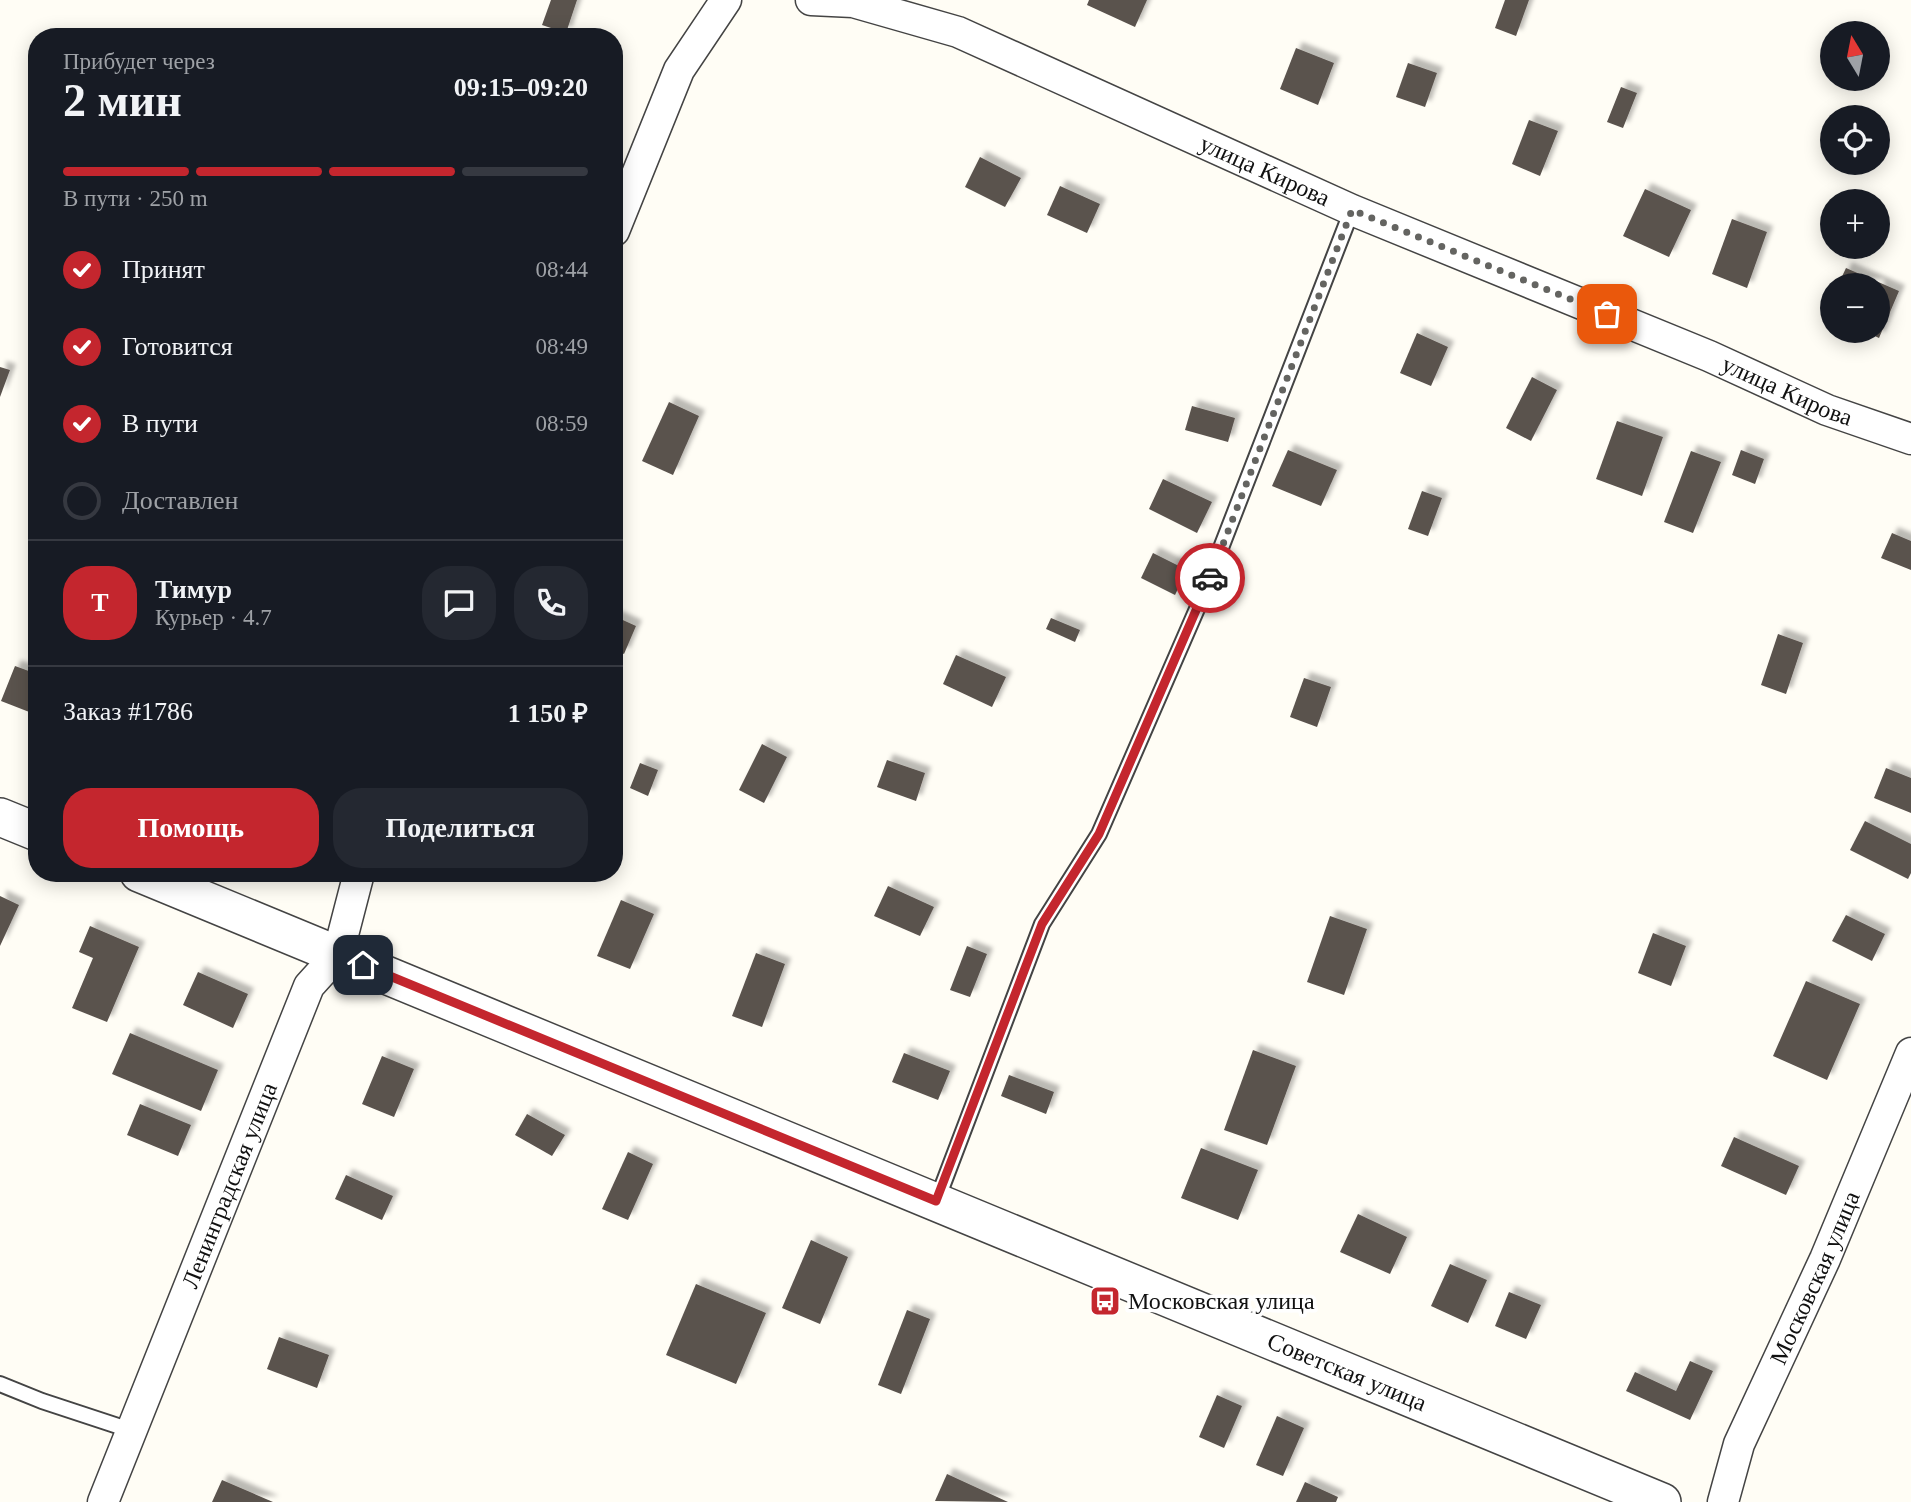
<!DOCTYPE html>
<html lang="ru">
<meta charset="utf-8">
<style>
:root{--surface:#171b24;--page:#242831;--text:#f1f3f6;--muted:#9ea1a6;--line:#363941;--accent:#c4262e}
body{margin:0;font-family:"Times New Roman",serif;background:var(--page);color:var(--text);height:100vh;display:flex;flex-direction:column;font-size:26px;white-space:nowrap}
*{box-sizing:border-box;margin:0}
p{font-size:23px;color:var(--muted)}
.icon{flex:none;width:38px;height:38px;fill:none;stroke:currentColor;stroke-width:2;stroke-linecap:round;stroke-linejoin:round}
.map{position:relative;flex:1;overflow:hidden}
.drawer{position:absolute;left:28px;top:28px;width:595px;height:854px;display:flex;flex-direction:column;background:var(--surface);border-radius:28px;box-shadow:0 4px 18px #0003}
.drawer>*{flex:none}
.needle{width:46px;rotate:350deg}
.fabs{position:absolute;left:1820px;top:21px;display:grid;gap:14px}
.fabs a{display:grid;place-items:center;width:70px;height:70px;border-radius:50%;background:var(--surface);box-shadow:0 4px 18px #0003;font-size:35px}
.pin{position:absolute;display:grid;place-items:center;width:60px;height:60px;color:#fff;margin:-30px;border-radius:14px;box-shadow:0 4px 10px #0006}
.courier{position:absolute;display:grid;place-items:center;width:70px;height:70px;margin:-35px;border:5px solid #c4262e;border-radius:50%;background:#fff;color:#222;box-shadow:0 2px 9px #0007}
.overview em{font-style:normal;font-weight:800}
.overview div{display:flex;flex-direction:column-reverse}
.overview{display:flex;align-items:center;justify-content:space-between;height:119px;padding:0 35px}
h1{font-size:46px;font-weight:800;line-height:52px}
.bar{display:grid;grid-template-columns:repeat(4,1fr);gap:10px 7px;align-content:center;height:84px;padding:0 35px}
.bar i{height:9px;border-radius:5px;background:var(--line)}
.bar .active{background:var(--accent)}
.bar p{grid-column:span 4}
.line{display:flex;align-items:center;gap:18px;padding:0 35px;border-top:2px solid var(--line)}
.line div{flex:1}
.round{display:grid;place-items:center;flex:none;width:74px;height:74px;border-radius:28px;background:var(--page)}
ol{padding:0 35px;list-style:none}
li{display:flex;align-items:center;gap:21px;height:77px}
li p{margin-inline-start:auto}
li .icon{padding:7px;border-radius:50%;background:var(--accent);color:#fff;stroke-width:4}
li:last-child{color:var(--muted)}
li i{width:38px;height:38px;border:4px solid var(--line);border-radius:50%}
.cta{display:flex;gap:14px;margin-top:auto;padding:14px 35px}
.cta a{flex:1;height:80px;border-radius:28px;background:var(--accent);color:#fff;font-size:28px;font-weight:800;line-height:80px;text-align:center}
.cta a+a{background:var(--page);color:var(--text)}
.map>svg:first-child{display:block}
.building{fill:#5a524d;filter:url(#shadow)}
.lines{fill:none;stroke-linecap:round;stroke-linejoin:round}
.service-casing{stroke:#444;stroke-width:18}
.minor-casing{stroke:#444;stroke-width:33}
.tertiary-casing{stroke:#444;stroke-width:40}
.service{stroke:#fff;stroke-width:14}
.minor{stroke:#fff;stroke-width:30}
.tertiary{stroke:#fff;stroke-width:37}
.done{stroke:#646461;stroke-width:7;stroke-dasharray:0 12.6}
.route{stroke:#c4262e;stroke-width:9}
.labels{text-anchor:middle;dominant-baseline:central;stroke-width:7;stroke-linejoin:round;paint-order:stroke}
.street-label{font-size:24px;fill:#111;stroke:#fff}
.poi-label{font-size:24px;fill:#111;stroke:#fff;text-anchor:start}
</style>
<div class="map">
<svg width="1911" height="1502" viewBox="0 0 1911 1502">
<defs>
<filter id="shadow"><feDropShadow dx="6" dy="-6" stdDeviation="2" flood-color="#0004"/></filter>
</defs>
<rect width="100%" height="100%" fill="#fffdf5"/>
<!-- building -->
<g class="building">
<path d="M551,0H577L566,33L542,25Z"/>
<path d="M1089,0H1147L1135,27L1087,5Z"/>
<path d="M1505,0H1529L1516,36L1495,28Z"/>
<path d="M1296,48L1334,63L1318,105L1280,89Z"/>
<path d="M1408,63L1437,73L1425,107L1396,97Z"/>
<path d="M1621,87L1637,93L1623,128L1607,122Z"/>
<path d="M1529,120L1558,131L1540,176L1512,164Z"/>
<path d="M980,157L1021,178L1005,207L965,187Z"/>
<path d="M1060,186L1100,204L1087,233L1047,215Z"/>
<path d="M1645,189L1691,210L1669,257L1623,236Z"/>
<path d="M1732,219L1767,232L1747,288L1712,274Z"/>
<path d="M1846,268L1899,291L1879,338L1864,331H1878V285H1838Z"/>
<path d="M1832,299V317L1825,314Z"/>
<path d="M1417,333L1448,347L1431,386L1400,373Z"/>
<path d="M0,367L10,370L0,397Z"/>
<path d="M1532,377L1557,390L1531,441L1506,428Z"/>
<path d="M669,402L699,416L673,475L642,461Z"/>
<path d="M1192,406L1235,418L1228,442L1185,430Z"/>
<path d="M1617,421L1663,437L1642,496L1596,479Z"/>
<path d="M1288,450L1337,470L1321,506L1272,486Z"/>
<path d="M1741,450L1764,459L1755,484L1732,475Z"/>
<path d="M1691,451L1721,462L1693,533L1664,522Z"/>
<path d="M1163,479L1212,502L1197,533L1149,509Z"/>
<path d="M1422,491L1442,498L1428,536L1408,529Z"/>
<path d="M1892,533L1911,541V570L1881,558Z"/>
<path d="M1153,553L1187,570L1175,595L1141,578Z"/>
<path d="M614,616L636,626L624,654L614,649Z"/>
<path d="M1051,618L1080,630L1075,642L1046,629Z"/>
<path d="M1778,634L1803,643L1786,694L1761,685Z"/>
<path d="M956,655L1006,677L992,707L943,684Z"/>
<path d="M15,666L37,674V715L1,701Z"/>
<path d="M1304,678L1331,687L1317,727L1290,717Z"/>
<path d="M762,744L787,757L764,803L739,790Z"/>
<path d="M887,760L925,773L916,801L877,787Z"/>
<path d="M640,763L658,770L648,796L630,788Z"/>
<path d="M1886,768L1911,778V813L1874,798Z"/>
<path d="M1865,821L1911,844V873L1908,879L1850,850Z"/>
<path d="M888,886L934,907L920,936L874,916Z"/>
<path d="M0,896L19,905L0,946Z"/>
<path d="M621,900L654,914L630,969L597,956Z"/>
<path d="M1846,915L1885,934L1872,961L1832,941Z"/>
<path d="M1330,916L1367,929L1344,995L1307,982Z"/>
<path d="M90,926L139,947L107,1022L72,1008L93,958L79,952Z"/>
<path d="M1653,933L1686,946L1671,986L1638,973Z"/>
<path d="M967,946L987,954L970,997L950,990Z"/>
<path d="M756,953L785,964L762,1027L732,1016Z"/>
<path d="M198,972L248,994L233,1028L183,1005Z"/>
<path d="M1806,981L1860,1004L1827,1080L1773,1056Z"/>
<path d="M130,1033L218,1070L201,1111L112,1074Z"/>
<path d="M1253,1050L1296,1066L1267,1145L1224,1130Z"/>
<path d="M904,1053L950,1071L938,1100L892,1082Z"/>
<path d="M382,1056L414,1069L394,1117L362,1104Z"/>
<path d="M1009,1075L1054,1092L1046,1114L1001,1096Z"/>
<path d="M140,1104L191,1125L178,1156L127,1135Z"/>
<path d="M527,1114L565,1135L552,1156L515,1135Z"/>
<path d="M1734,1137L1799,1166L1786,1195L1721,1166Z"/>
<path d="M1201,1148L1258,1170L1238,1220L1181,1198Z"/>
<path d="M628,1152L653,1164L628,1220L602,1209Z"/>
<path d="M346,1175L393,1196L382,1220L335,1199Z"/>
<path d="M1358,1214L1407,1237L1390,1274L1340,1252Z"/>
<path d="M811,1240L848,1257L820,1324L782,1308Z"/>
<path d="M1450,1264L1487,1280L1468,1323L1431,1306Z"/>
<path d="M696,1284L766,1313L736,1384L666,1355Z"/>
<path d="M1509,1292L1541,1305L1526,1339L1495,1326Z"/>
<path d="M907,1310L930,1319L901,1394L878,1385Z"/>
<path d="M279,1337L329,1355L317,1388L267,1369Z"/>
<path d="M1690,1361L1713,1371L1690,1420L1626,1391L1635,1372L1676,1391Z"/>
<path d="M1217,1395L1242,1406L1224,1448L1199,1437Z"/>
<path d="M1277,1416L1304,1428L1283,1476L1256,1465Z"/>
<path d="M947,1474L1008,1502L935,1501Z"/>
<path d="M222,1480L273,1502H212Z"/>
<path d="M1305,1482L1338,1497L1336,1502H1296Z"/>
</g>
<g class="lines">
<!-- service casing -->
<g class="service-casing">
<g id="service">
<path d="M937,1200L1042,924L1099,834L1200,602L1352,210"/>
<path d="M0,1384L42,1401L130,1430"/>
</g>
</g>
<!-- minor casing -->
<g class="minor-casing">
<g id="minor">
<path id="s1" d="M811,0L853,2L958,32L1352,210L1709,356L1827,410L1911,439"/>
<path d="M614,231L679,70L726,0"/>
<path id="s2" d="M103,1502L309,986L338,954L359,873"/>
<path id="s3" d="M1723,1502L1739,1444L1825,1259L1911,1053"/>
</g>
</g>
<!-- tertiary casing -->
<g class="tertiary-casing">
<g id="tertiary">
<path d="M0,817L37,832"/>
<path id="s4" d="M139,873L1662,1502"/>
</g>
</g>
<!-- service -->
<use href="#service" class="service"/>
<!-- minor -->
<use href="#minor" class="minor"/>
<!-- tertiary -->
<use href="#tertiary" class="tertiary"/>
</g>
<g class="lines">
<!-- done -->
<path class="done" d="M1210,578L1352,210L1607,314"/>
<!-- route -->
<path class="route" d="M363,965L936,1201L1042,924L1099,834L1210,578"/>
</g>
<!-- icons -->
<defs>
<g id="bus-square" transform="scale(1.575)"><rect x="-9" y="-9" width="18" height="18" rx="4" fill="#c4262e" stroke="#fff"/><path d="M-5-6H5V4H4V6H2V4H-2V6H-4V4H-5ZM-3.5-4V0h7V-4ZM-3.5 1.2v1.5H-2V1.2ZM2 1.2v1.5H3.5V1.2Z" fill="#fff"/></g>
</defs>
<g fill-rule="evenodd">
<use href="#bus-square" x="1105" y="1301"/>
</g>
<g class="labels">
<!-- street labels -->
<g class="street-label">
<text stroke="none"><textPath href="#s1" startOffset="488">улица Кирова</textPath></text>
<text stroke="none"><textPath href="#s1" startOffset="1055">улица Кирова</textPath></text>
<text stroke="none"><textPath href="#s2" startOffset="341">Ленинградская улица</textPath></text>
<text stroke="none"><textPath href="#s3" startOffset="243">Московская улица</textPath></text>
<text stroke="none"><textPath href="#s4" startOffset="1307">Советская улица</textPath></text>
</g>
<!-- poi labels -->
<g class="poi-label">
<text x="1128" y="1301">Московская улица</text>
</g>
</g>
</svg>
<div class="fabs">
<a><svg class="needle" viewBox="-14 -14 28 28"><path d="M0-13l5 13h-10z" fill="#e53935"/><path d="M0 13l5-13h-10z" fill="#9ea1a6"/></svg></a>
<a><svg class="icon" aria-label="locate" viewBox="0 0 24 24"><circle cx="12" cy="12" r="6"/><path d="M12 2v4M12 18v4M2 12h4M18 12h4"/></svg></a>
<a>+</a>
<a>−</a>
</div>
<div class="pin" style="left:1607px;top:314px;background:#ea580c"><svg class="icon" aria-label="bag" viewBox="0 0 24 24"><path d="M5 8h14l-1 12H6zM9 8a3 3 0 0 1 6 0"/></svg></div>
<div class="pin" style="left:363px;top:965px;background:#1f2937"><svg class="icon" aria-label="home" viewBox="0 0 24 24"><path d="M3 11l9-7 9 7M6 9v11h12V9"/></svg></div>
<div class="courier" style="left:1210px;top:578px"><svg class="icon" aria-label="car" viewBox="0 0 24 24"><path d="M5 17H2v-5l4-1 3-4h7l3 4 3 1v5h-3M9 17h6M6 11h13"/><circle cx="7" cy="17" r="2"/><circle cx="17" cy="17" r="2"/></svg></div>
<section class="drawer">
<div class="overview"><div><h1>2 мин</h1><p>Прибудет через</p></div><em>09:15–09:20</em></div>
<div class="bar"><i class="active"></i><i class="active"></i><i class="active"></i><i></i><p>В пути · 250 m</p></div>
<ol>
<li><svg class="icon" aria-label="check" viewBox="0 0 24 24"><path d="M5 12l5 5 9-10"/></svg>Принят<p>08:44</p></li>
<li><svg class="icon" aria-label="check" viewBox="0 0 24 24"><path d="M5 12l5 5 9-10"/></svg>Готовится<p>08:49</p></li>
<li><svg class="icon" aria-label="check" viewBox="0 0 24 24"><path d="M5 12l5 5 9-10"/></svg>В пути<p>08:59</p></li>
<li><i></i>Доставлен</li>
</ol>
<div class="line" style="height:126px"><b class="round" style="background:var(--accent);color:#fff">Т</b><div><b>Тимур</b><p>Курьер · 4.7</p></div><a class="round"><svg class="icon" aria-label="chat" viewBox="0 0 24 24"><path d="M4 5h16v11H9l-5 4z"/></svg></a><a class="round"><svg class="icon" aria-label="phone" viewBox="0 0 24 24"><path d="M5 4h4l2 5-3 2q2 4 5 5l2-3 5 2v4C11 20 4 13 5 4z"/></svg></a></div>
<div class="line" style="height:91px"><div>Заказ #1786</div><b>1 150 ₽</b></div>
<div class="cta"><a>Помощь</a><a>Поделиться</a></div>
</section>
</div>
